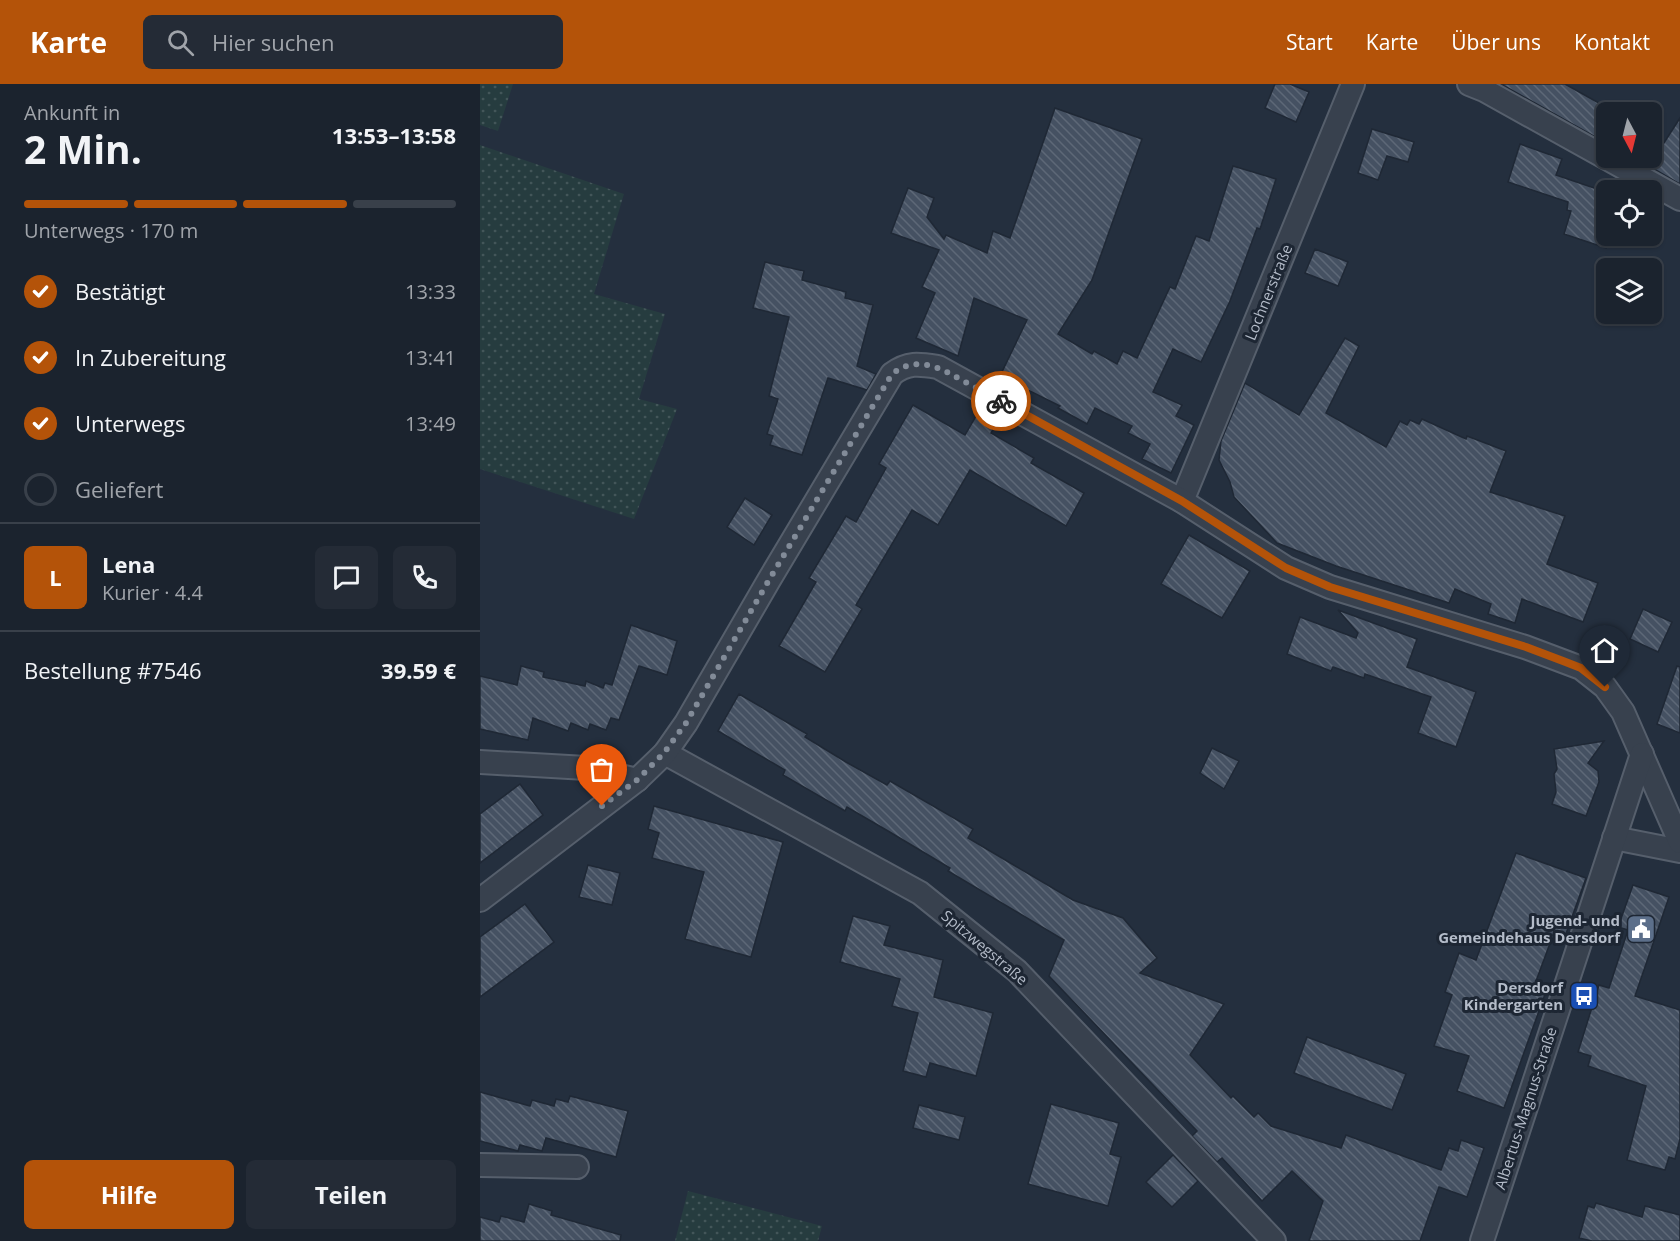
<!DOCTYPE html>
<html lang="de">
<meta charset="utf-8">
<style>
:root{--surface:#1b232e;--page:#242b36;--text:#f1f3f6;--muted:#a0a4aa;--line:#39404a;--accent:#b45309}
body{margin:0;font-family:"Open Sans",sans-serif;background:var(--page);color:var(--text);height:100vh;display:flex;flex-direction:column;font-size:22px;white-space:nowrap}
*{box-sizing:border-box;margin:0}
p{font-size:20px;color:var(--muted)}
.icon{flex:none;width:33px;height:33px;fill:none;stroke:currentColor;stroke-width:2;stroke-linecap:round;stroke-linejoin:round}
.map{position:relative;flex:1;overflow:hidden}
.panel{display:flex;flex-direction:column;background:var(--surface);width:480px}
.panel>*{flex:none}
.needle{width:39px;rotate:173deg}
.buttons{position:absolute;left:1116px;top:18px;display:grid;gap:12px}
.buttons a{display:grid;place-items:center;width:66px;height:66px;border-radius:9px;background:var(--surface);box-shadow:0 2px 4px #0004,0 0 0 2px var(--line);font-size:30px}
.pin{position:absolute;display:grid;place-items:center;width:51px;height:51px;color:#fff;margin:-62px -26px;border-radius:50% 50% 50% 0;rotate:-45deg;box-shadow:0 0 6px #0007}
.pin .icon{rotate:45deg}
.courier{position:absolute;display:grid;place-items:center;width:60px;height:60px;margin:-30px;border:4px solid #b45309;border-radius:50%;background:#fff;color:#222;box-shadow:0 2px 8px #0007}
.headline em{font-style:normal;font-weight:700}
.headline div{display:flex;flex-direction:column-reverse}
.headline{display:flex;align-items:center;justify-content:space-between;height:102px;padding:0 24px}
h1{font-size:39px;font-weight:700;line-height:45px}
.bar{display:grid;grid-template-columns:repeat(4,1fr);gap:9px 6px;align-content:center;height:72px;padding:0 24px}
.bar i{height:8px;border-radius:4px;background:var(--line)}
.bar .active{background:var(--accent)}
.bar p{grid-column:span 4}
.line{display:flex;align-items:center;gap:15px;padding:0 24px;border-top:2px solid var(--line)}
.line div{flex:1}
.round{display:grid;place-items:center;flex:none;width:63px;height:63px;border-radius:9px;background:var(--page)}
ol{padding:0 24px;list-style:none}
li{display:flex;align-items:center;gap:18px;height:66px}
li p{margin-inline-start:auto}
li .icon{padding:6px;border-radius:50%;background:var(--accent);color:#fff;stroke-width:4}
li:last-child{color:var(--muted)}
li i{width:33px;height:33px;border:3px solid var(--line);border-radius:50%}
.action{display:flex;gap:12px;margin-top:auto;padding:12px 24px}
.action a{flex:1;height:69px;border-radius:9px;background:var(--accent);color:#fff;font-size:24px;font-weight:700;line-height:69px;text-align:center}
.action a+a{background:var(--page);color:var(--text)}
header{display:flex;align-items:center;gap:36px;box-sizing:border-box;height:84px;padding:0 30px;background:var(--accent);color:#fff}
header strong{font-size:28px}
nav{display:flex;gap:33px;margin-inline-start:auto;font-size:21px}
.search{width:420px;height:54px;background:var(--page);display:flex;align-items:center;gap:15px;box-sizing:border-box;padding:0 21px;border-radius:9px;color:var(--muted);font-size:22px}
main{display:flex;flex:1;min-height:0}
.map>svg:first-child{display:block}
.grass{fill:url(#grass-dots)}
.building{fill:url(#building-back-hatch);stroke:#1f2835;stroke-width:1.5}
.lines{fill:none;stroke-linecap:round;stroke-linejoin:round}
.minor-casing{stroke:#565f6c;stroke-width:26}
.minor{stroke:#38414e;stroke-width:22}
.done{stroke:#828b98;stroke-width:6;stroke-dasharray:0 10.8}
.route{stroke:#b45309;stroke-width:8}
.labels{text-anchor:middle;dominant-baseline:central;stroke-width:6;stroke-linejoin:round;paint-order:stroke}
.street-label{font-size:15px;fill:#b4bcc9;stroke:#1d2633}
.poi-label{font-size:15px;font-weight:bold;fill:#b4bcc9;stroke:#1d2633;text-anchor:end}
</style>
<header>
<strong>Karte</strong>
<div class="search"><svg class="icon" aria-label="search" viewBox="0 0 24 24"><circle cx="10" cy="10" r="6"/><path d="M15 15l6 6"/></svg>Hier suchen</div>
<nav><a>Start</a><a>Karte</a><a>Über uns</a><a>Kontakt</a></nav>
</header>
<main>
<section class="panel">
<div class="headline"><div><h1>2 Min.</h1><p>Ankunft in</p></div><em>13:53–13:58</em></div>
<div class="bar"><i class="active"></i><i class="active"></i><i class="active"></i><i></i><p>Unterwegs · 170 m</p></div>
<ol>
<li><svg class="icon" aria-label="check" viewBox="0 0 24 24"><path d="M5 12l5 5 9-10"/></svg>Bestätigt<p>13:33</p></li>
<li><svg class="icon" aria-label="check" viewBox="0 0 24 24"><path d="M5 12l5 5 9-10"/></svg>In Zubereitung<p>13:41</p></li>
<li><svg class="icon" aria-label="check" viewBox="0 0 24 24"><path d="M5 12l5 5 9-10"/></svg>Unterwegs<p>13:49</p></li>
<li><i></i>Geliefert</li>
</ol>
<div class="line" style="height:108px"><b class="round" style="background:var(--accent);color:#fff">L</b><div><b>Lena</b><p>Kurier · 4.4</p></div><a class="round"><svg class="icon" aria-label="chat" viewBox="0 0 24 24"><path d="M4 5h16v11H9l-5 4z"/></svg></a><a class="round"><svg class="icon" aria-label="phone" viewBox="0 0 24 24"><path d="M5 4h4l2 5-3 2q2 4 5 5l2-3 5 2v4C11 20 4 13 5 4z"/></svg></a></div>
<div class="line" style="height:78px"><div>Bestellung #7546</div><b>39.59 €</b></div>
<div class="action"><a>Hilfe</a><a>Teilen</a></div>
</section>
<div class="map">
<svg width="1200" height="1157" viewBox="0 0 1200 1157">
<defs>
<pattern id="grass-dots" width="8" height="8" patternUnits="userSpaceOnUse" patternTransform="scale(1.5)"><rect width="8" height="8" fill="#263c3f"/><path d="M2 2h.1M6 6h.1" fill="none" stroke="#435659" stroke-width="1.8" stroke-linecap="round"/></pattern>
<pattern id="building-back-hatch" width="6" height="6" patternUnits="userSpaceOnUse" patternTransform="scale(1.5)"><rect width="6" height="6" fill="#455162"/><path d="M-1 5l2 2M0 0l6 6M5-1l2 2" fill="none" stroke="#5d6877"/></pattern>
</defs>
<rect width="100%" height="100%" fill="#242f3e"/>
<!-- grass -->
<g class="grass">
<path d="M0,0H33L18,47L0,41Z"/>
<path d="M0,61L144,110L114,210L185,230L159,315L197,325L154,435L0,385Z"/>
<path d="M208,1107L342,1142L338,1157H195Z"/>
</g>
<!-- building -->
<g class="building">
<path d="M795,0H810L829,8L816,38L785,24Z"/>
<path d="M1021,0H1085L1126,23V59Z"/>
<path d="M575,24L662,55L612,196L578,250L612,270L614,267L637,280L643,267L657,274L690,203L695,205L716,152L729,157L753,82L796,95L780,145L777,144L750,217L721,278L693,265L673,308L702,321L696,332L714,341L691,389L662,375L670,360L648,349L652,342L615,324L607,340L578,324L580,322L520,292L547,236L494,214L478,272L436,254L455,209L442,203L459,166L411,149L428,104L454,114L447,133L464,155L466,151L507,169L513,147L530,154Z"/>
<path d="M1200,34V100L1169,82Z"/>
<path d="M892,45L934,58L928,78L907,72L898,96L878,89Z"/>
<path d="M1040,60L1082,75L1076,91L1126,108V164L1084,150L1091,127L1087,126L1088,118L1028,98Z"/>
<path d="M835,165L868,178L858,202L825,189Z"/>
<path d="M285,178L324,187L322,196L366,208L365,214L393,221L377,282L396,290L387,306L348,294L322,371L290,361L293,352L287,350L298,315L289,312L309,233L273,224Z"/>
<path d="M865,254L879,262L846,329L906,363L920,337L927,341L930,336L939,340L942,335L986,355L987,352L1026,367L1010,408L1085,432L1067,480L1118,499L1103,538L1042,515L1035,539L1008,530L1011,520L975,505L969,519L856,482L797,459L754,413L750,398L739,376L741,357L765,299L819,331Z"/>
<path d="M433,321L485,351L496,332L515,342L511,349L554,374L551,379L604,409L586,442L490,386L458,441L432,426L376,521L382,525L345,588L299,562L336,498L329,494L366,432L376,438L406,384L399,380Z"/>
<path d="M265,414L292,431L274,461L247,443Z"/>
<path d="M709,451L770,487L742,534L681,500Z"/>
<path d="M1163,525L1192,538L1178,568L1150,555Z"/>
<path d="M858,526L937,555L927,583L996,608L976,663L938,649L951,613L885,590L884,594L853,583L851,587L807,570L820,533L876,554L878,549Z"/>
<path d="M151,541L197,557L187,591L159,582L139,636L131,634L126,646L110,640L108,646L91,639L88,647L53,634L48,656L0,645V592L37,601L41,582L64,588L63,593L105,602L106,597L123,604L125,599L132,601Z"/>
<path d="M1197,582L1200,583V649L1177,640Z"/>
<path d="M259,610L327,650L325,653L366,678L407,701L410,697L493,745L488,754L532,780L593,816L643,834L677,874L660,889L744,920L710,971L751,1014L753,1012L774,1033L778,1029L791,1042L861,1064L866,1051L961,1086L969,1064L978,1067L981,1056L1004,1064L987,1113L959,1103L940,1157H829L843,1117L812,1087L782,1117L742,1074L737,1078L712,1052L717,1047L569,892L584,856L468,787L470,784L408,747L367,723L365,727L303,691L305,686L238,647Z"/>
<path d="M1124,657L1108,679L1118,687L1119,698L1106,732L1072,720L1076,708L1074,690L1077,685L1074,665Z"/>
<path d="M732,664L759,677L744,705L720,689Z"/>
<path d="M40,700L63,731L0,779V730Z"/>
<path d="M174,722L303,758L271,873L205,855L224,788L172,774L179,749L168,745Z"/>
<path d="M1036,769L1106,794L1083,858L1072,854L1056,897L1068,902L1024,1024L977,1007L989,972L954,962L972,911L965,908L979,869L996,876Z"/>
<path d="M108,781L140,789L132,821L99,813Z"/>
<path d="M1153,801L1189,813L1155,912L1200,926V1055L1195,1075L1189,1073L1185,1086L1147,1076L1166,1002L1108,982L1111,972L1098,968L1119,901L1129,904L1148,846L1138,843Z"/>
<path d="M45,820L74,858L0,913V853Z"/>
<path d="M373,832L410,842L404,861L463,876L454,913L513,929L496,992L450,979L446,993L423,987L438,929L412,922L420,895L360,878Z"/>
<path d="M827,953L926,990L912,1026L814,989Z"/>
<path d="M0,1008L50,1022L52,1016L74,1022L76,1015L88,1018L90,1012L148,1027L136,1073L66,1054L62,1067L40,1061L38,1067L0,1057Z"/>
<path d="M571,1020L639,1039L630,1070L641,1073L628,1122L548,1100Z"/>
<path d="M439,1021L485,1033L479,1056L433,1044Z"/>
<path d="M693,1071L718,1097L692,1123L666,1098Z"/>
<path d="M1116,1119L1162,1133L1165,1122L1200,1131V1157H1112L1099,1154L1108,1122L1114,1124Z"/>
<path d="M49,1120L72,1127L71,1131L141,1151L140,1157H0V1133L19,1138L21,1132L44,1138Z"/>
</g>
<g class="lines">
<!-- minor casing -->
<g class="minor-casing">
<g id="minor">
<path d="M989,0L1004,6L1200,115"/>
<path d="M702,417L873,0"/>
<path d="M185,669L440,809L537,887L794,1157"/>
<path d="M0,678L106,684L157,696"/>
<path d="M1134,754L1200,767"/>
<path d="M0,816L157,696L185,669L206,639L289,496L412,290C428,278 439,280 458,283L702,417L806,484L850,503L1045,563L1101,584L1125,603L1143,628L1200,758"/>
<path d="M0,1081L97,1083"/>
<path d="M1002,1157L1162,670"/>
</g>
</g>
<!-- minor -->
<use href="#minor" class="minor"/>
</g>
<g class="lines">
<!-- done -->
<path class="done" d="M122,722L157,696L184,669L206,639L289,496L412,290C437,271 459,283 483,297C495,303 508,310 521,317"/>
<!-- route -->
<path class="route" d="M521,317L702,417L806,484L850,503L1046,563L1083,577L1101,584L1125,603"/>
</g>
<!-- icons -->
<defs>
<g id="civic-square" transform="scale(1.5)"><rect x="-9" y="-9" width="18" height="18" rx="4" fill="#5c6f8a" stroke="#1d2633"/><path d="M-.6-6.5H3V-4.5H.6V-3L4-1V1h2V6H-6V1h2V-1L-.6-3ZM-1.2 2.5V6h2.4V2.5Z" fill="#fff"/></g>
<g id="bus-square" transform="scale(1.5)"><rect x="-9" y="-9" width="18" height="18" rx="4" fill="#1a4fb4" stroke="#1d2633"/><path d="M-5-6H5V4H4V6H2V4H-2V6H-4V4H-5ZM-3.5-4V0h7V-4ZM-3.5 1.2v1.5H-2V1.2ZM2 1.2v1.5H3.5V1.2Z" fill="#fff"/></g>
</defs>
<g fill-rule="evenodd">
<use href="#civic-square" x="1161" y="845"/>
<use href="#bus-square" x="1104" y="912"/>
</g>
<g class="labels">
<!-- street labels -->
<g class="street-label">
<text transform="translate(788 208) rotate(-68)">Lochnerstraße</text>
<text transform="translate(505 863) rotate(40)">Spitzwegstraße</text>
<text transform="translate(1045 1024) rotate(-72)">Albertus-Magnus-Straße</text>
</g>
<!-- poi labels -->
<g class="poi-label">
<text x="1140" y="836">Jugend- und<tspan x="1140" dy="17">Gemeindehaus Dersdorf</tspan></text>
<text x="1083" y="903">Dersdorf<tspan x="1083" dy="17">Kindergarten</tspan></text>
</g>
</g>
</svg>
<div class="buttons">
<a><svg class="needle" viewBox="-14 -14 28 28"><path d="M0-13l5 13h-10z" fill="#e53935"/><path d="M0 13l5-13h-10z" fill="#a0a4aa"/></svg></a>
<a><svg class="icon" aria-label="locate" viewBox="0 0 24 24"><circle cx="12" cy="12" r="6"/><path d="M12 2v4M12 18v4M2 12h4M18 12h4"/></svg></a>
<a><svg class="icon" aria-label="layers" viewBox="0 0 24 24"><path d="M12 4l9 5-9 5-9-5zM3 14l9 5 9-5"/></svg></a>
</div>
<div class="pin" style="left:122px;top:722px;background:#ea580c"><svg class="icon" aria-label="bag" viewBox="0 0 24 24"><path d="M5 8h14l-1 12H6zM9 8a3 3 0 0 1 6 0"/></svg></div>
<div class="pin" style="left:1125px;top:603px;background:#1f2937"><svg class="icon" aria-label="home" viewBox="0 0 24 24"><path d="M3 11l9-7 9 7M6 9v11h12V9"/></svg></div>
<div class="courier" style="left:521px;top:317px"><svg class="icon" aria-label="bike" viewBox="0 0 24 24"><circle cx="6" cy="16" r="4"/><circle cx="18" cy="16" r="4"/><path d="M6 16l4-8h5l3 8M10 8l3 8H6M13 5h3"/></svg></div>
</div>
</main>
